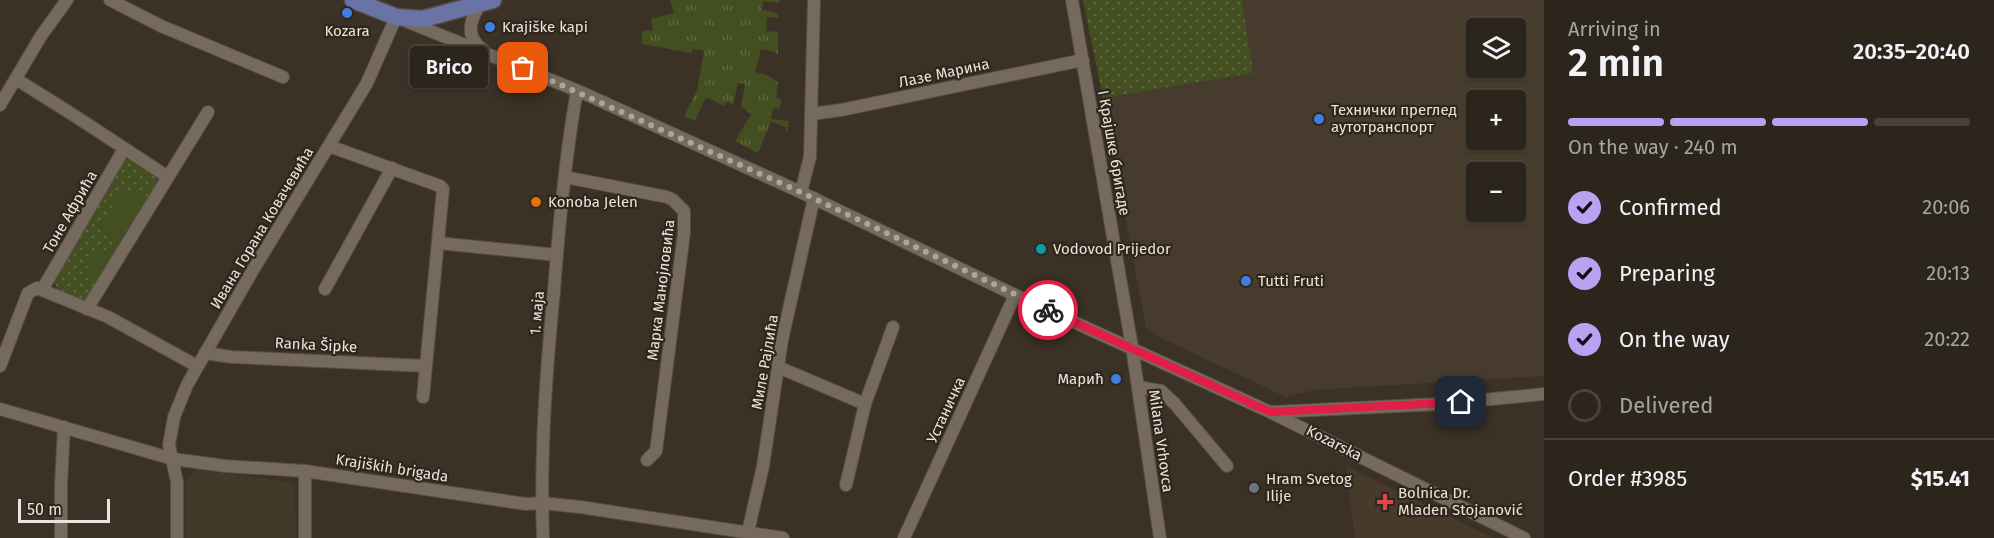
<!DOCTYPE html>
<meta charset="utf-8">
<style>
:root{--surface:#2c251c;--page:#383129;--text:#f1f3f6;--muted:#a6a5a3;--line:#48423b;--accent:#bca0f2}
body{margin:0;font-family:"Fira Sans",sans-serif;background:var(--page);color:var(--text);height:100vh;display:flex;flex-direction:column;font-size:22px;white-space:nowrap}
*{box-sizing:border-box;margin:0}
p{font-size:20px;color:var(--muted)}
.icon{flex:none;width:33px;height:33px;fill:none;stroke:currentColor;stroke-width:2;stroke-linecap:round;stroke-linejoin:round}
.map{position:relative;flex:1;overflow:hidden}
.panel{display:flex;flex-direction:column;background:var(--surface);width:450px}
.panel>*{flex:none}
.tools{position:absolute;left:1466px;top:18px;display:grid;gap:12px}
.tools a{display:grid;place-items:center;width:60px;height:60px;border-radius:6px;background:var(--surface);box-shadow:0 2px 4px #0004,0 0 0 2px var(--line);font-size:30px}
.scale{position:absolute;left:18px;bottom:15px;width:92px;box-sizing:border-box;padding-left:6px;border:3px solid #eae4dd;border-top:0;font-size:16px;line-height:21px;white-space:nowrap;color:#eae4dd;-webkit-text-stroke:4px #30271c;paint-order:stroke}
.pin{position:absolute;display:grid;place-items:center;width:51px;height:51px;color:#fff;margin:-26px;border-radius:12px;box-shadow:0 3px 9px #0006}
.courier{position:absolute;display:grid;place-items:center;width:60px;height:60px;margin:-30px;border:4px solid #e11d48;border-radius:50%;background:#fff;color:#222;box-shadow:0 2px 8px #0007}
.bubble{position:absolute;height:42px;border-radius:6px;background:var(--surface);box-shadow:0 2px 4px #0004,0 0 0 2px var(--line);font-size:20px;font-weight:600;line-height:42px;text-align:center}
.headline em{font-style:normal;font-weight:600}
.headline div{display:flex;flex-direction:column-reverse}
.headline{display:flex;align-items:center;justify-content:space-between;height:102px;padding:0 24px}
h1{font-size:39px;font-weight:600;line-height:45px}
.bar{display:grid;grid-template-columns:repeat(4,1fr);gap:9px 6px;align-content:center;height:72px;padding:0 24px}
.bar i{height:8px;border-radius:4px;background:var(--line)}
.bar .active{background:var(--accent)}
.bar p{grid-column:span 4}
.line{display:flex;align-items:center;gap:15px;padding:0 24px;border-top:2px solid var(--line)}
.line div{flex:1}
ol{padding:0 24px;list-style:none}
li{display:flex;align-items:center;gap:18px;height:66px}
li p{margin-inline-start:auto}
li .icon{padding:6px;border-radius:50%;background:var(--accent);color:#111;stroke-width:4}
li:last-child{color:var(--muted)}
li i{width:33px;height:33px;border:3px solid var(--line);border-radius:50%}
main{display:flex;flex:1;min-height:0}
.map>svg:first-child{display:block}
.built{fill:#483a2b}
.industrial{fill:#473b2d;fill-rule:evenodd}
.education{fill:#403a28}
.grass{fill:url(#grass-tufts)}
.park{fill:url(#park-dots)}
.garden{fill:#444f21}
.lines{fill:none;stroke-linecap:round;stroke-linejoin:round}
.minor-casing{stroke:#564e44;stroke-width:14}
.major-casing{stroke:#564e44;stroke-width:19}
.minor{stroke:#756a5d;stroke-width:12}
.major{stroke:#6a73a6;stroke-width:16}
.done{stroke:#ada59d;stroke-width:6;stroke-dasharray:0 10.8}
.route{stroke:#e11d48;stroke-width:8}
.shop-dot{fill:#3f7fe0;stroke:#30271c;stroke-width:2}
.food-dot{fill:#e8710a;stroke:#30271c;stroke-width:2}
.culture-dot{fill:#0f9aa8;stroke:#30271c;stroke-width:2}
.worship-dot{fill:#6b7280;stroke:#30271c;stroke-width:2}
.health-dot{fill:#e0444e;stroke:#30271c;stroke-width:2}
.labels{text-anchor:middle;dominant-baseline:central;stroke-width:4.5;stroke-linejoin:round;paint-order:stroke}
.poi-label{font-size:15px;fill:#eae4dd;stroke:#30271c;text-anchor:start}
.street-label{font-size:15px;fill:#eae4dd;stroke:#30271c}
</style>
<main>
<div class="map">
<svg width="1544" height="538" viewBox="0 0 1544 538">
<defs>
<pattern id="grass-tufts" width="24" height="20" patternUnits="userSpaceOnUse" patternTransform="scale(1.5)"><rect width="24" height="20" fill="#444f21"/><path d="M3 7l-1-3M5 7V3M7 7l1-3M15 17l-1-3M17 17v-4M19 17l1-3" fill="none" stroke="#5f6841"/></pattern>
<pattern id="park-dots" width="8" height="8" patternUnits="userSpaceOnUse" patternTransform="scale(1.5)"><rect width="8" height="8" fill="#444f21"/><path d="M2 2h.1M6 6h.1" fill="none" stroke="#5f6841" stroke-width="1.8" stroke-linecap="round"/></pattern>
</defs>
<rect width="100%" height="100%" fill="#3b3126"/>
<!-- built -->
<path class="built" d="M1346,466L1493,538H1355Z"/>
<!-- industrial -->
<path class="industrial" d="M1242,0H1544V376L1314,390L1286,397L1157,336L1146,328L1103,98L1253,73ZM1476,28H1515V68H1476ZM1476,100H1515V140H1476ZM1476,172H1515V212H1476Z"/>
<!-- education -->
<path class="education" d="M201,470L288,482L295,487L296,538H186V482L194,472Z"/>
<!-- grass -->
<path class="grass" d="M670,0H780L778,3L763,1L762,10L777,13L779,18L767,17L766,31L778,32V55L775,52L761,49L755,72L767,75L778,82L776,98L781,99L780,109L773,108L771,119L789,121L787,133L785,127L771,121L758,153L735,141L751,114L741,106L745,84L738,83L733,105L727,101L724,106L706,97L695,121L684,117L697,90L704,51L693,49L691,53L642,44V31L653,30L651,19L674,13Z"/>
<!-- park -->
<g class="park">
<path d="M1083,0H1242L1253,73L1103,98Z"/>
<path d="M132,157L156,173L158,184L89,298L79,302L59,293L53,280L121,162Z"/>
</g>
<!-- garden -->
<g class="garden">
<path d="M123,187L147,202L123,242L99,229Z"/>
<path d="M100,247L115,256L97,285L83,275Z"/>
</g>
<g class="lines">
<!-- minor casing -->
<g class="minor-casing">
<g id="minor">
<path d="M110,0L161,26L283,77"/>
<path d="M1072,0L1132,347L1160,538"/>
<path d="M481,4C469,20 465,37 483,50"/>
<path d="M16,79L75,116L168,177"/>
<path d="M0,105L41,36L67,0"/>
<path d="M811,114L841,110L1083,60"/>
<path d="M329,146L440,186L443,189L423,397"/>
<path d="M565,177L667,197L673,200L684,211V233L656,451L647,460"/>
<path d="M801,192L810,157L814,0"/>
<path d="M438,243L557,255"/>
<path d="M325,289L392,168"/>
<path d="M42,290L124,149"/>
<path d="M87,309L208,112"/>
<path d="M205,353L232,357L426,366"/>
<path d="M0,366L28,293L37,288L108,317L197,366"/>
<path d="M778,367L865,404"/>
<path d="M1138,387L1161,391L1175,404L1227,466"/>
<path d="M0,409L173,459L225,466L305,471L526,504L542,503L580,507L783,538"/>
<path d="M1273,412L1440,404L1544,394"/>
<path d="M846,485L865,404L893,327"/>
<path d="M748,532L763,466L782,340L814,198"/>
<path d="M61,538V485L64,427"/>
<path d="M177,538V482L169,445L174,417L187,385L253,270L367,83L396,17L583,93L794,189L1015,295L1270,412L1524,538"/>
<path d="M305,538V471"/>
<path d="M543,538C540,455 546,373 554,291C559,224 565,157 577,91"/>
<path d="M904,538L1015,295"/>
</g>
</g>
<!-- major casing -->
<g class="major-casing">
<path id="major" d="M353,0L396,17L423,19L493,0"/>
</g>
<!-- minor -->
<use href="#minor" class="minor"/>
<!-- major -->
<use href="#major" class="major"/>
</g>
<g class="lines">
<!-- done -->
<path class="done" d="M523,68L794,189L1048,310"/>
<!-- route -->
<path class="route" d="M1048,310L1270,412L1461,402"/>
</g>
<!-- markers -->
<g class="shop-dot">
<circle cx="347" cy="13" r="6"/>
<circle cx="490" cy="27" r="6"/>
<circle cx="1319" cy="119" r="6"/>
<circle cx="1246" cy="281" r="6"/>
<circle cx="1116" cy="379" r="6"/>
</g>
<circle class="food-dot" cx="536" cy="202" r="6"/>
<circle class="culture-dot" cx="1041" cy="249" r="6"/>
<circle class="worship-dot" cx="1254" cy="488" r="6"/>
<path class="health-dot" d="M1382 493h6v6h6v6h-6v6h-6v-6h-6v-6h6z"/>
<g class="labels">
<!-- poi labels -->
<g class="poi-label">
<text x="502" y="27">Krajiške kapi</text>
<text x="347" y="31" text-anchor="middle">Kozara</text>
<text x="1331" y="110">Технички преглед<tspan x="1331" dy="17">аутотранспорт</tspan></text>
<text x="548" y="202">Konoba Jelen</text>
<text x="1053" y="249">Vodovod Prijedor</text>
<text x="1258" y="281">Tutti Fruti</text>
<text x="1104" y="379" text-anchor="end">Марић</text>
<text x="1266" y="479">Hram Svetog<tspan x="1266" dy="17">Ilije</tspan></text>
<text x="1398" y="493">Bolnica Dr.<tspan x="1398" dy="17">Mladen Stojanović</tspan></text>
</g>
<!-- street labels -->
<g class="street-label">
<text transform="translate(944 73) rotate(-12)">Лазе Марина</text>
<text transform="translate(1114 153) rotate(80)">I Крајшке бригаде</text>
<text transform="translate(70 212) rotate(-60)">Тоне Афрића</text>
<text transform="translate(262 228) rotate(-59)">Ивана Горана Ковачевића</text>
<text transform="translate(661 290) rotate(-83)">Марка Манојловића</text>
<text transform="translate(537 313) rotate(-85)">1. маја</text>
<text transform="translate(316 345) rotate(3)">Ranka Šipke</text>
<text transform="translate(765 362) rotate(-80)">Миле Рајлића</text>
<text transform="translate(946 410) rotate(-65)">Устаничка</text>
<text transform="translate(1161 441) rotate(82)">Milana Vrhovca</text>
<text transform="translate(1334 443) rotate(27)">Kozarska</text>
<text transform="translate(392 468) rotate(9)">Krajiških brigada</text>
</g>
</g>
</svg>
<div class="tools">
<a><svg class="icon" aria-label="layers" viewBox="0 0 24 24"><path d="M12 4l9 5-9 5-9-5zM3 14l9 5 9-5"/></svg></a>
<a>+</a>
<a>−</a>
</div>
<div class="scale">50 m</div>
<div class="pin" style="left:523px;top:68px;background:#ea580c"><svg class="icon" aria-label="bag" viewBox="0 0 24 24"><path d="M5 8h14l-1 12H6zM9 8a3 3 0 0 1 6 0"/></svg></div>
<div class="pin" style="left:1461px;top:402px;background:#1f2937"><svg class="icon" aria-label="home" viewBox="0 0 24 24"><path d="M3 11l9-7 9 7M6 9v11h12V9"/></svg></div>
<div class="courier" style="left:1048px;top:310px"><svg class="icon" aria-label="bike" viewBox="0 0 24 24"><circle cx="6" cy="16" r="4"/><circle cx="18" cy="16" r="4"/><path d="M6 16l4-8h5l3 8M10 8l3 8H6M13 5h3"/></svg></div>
<div class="bubble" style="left:410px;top:46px;width:78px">Brico</div>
</div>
<section class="panel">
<div class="headline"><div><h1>2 min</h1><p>Arriving in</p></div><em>20:35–20:40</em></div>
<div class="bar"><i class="active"></i><i class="active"></i><i class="active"></i><i></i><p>On the way · 240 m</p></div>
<ol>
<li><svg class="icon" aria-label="check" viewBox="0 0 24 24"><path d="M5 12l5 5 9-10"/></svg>Confirmed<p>20:06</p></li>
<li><svg class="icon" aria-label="check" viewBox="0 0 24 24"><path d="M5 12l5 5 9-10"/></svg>Preparing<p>20:13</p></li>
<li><svg class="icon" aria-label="check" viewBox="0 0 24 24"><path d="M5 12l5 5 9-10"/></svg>On the way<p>20:22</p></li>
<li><i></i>Delivered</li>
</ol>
<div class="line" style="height:78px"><div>Order #3985</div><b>$15.41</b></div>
</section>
</main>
